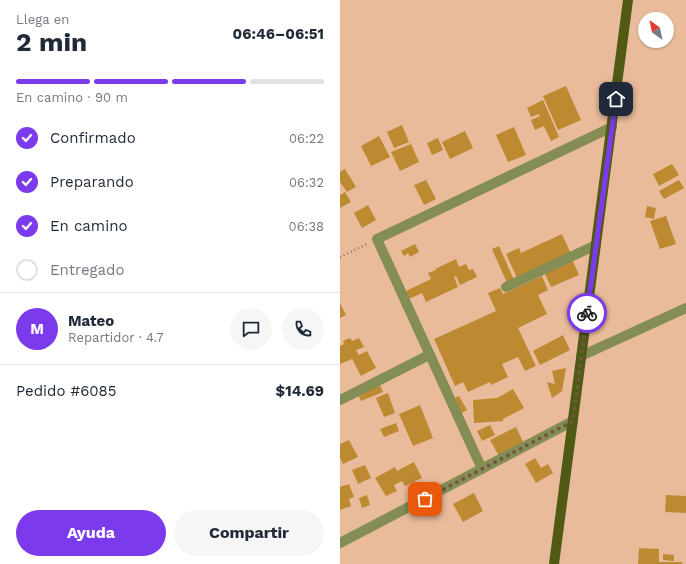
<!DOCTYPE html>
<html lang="es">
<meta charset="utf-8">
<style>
:root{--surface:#fff;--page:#f6f6f7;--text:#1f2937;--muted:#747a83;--line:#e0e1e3;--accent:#7c3aed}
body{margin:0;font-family:"Work Sans",sans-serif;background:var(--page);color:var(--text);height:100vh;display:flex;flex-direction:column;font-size:15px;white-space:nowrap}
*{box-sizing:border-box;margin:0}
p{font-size:13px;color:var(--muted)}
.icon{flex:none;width:22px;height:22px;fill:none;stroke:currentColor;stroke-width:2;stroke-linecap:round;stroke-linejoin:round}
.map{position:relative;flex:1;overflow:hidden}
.sheet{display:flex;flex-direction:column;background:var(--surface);width:340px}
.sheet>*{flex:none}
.needle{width:26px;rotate:327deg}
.buttons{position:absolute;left:298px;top:12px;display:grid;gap:8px}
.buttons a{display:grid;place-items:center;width:36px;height:36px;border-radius:50%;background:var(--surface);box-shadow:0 1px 3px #0004;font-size:20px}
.pin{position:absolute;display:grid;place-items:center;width:34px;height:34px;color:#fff;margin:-17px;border-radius:8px;box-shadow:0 2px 6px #0006}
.courier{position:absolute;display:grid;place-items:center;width:40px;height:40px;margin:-20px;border:3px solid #7c3aed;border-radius:50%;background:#fff;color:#222;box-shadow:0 1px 5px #0007}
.overview em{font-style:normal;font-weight:700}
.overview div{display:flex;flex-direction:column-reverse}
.overview{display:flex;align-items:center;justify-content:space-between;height:68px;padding:0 16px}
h1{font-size:26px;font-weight:700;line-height:30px}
.bar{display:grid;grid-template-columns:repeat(4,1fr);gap:6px 4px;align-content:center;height:48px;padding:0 16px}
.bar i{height:5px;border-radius:3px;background:var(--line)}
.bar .active{background:var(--accent)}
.bar p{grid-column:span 4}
.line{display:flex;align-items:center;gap:10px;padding:0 16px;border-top:1px solid var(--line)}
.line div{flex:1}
.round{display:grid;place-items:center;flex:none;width:42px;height:42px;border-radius:21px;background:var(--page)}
ol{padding:0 16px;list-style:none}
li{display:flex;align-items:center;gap:12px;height:44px}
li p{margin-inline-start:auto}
li .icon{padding:4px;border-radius:50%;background:var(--accent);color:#fff;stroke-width:4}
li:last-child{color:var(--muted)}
li i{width:22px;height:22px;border:2px solid var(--line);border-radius:50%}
.primary-button{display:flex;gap:8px;margin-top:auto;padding:8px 16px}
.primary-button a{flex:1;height:46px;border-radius:24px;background:var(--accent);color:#fff;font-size:16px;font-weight:700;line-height:46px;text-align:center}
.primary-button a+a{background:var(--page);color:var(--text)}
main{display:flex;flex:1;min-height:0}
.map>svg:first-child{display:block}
.building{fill:#bd8a31}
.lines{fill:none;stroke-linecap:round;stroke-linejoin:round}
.path{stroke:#94745c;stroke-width:2.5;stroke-dasharray:1 3;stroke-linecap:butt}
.minor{stroke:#848e54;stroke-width:10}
.primary{stroke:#505a15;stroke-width:10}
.done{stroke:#715642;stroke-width:4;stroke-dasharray:0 7.2}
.route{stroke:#7c3aed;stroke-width:5}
</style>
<main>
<section class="sheet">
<div class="overview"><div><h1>2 min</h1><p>Llega en</p></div><em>06:46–06:51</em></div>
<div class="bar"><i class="active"></i><i class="active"></i><i class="active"></i><i></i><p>En camino · 90 m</p></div>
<ol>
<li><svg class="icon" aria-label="check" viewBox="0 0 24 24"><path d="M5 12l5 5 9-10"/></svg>Confirmado<p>06:22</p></li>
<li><svg class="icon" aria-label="check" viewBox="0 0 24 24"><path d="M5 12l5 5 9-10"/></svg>Preparando<p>06:32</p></li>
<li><svg class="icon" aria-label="check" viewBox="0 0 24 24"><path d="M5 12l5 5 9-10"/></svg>En camino<p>06:38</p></li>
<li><i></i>Entregado</li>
</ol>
<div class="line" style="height:72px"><b class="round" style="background:var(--accent);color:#fff">M</b><div><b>Mateo</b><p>Repartidor · 4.7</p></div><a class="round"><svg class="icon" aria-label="chat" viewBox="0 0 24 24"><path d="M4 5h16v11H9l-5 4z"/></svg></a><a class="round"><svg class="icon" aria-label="phone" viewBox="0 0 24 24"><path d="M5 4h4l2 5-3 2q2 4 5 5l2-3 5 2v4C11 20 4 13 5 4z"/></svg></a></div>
<div class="line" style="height:52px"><div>Pedido #6085</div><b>$14.69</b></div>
<div class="primary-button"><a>Ayuda</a><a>Compartir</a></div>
</section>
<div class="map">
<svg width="346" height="564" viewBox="0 0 346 564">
<rect width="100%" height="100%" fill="#e9bb9a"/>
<!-- building -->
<g class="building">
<path d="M226,86L241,120L218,130L203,96Z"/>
<path d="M203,100L219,137L211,141L204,126L195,130L191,120L200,116L199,114L191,117L187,108Z"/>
<path d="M62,125L69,142L54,148L47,132Z"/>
<path d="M174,127L186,155L168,162L156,135Z"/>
<path d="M125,131L133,148L110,159L102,142Z"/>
<path d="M39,136L50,157L31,166L21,146Z"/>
<path d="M98,138L103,150L92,155L87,143Z"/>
<path d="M71,144L79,162L60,171L51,152Z"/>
<path d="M332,164L339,175L319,186L313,174Z"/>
<path d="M5,169L16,187L7,192L0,182V172Z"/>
<path d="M86,180L96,199L84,205L74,185Z"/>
<path d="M339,180L344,188L324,199L319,191Z"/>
<path d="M5,192L11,202L0,208V195Z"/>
<path d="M28,205L36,220L22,228L14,213Z"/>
<path d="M307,206L316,208L314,219L305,217Z"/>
<path d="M326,216L336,244L320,249L310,221Z"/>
<path d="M222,234L231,254L177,278L166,254L179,248L181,253Z"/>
<path d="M75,244L79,252L70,257L68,253L64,256L61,251Z"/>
<path d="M159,246L174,280L167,283L152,249Z"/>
<path d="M116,259L119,267L126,264L129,270L133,269L137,277L120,285L116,276L114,277L118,287L86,302L82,293L69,299L66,291L91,279L88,273L96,270L95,269Z"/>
<path d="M232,259L239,275L211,287L204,272Z"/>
<path d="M202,276L208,290L198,295L207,314L178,328L196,366L185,371L178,357L162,364L168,377L151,385L150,382L128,392L123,382L115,386L94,339L156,311L148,293L160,288L163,294Z"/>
<path d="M0,303L6,315L0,318Z"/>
<path d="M223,335L230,350L200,365L193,351Z"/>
<path d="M10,338L12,341L19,338L24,347L16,350L19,355L27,351L36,368L21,376L12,359L0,364V346L4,344L3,341Z"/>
<path d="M226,368L222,391L212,398L207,382L215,384L212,371Z"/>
<path d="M40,385L43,392L21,401L18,395Z"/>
<path d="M173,389L184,408L163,419V421L134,423L133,400L157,398Z"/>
<path d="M48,393L55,413L44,417L36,398Z"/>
<path d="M119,396L127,410L120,414L112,399Z"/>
<path d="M80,405L93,438L73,446L59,414Z"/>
<path d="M56,423L59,431L44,437L40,429Z"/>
<path d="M150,425L155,435L142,441L137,431Z"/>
<path d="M176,427L184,444L159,456L150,440Z"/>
<path d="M9,440L18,457L3,464L0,458V444Z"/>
<path d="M195,458L201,468L208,464L213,473L196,483L185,464Z"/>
<path d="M74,462L82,478L65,486L62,481L54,485L57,491L46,496L35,478L55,467L57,471Z"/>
<path d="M25,465L31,478L18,484L12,470Z"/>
<path d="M9,484L14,497L9,499L11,506L0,510V487Z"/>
<path d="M134,493L143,511L123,522L113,504Z"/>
<path d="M27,495L30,505L22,508L19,498Z"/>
<path d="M326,495L346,496V513L325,512Z"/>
<path d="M299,548L319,549V562H342V564H298Z"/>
<path d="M323,554L334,555V561L323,560Z"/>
</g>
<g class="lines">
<!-- path -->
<path class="path" d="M0,257L27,244"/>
<!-- minor -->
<g class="minor">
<path d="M166,287L256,245"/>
<path d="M241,356L346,308"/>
<path d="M0,400L89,355"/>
<path d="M142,469L37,239L272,127"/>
<path d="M0,543L233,421"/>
</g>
<!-- primary -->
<path class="primary" d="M214,564L288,0"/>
</g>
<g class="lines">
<!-- done -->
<path class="done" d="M85,499L233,421L247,313"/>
<!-- route -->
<path class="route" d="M247,313L276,99"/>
</g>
</svg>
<div class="buttons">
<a><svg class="needle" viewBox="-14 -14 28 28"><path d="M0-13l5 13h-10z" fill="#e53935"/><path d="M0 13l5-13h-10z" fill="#747a83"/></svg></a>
</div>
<div class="pin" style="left:85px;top:499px;background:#ea580c"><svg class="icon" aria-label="bag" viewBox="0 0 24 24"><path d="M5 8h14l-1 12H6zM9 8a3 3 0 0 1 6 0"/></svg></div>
<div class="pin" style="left:276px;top:99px;background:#1f2937"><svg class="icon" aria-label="home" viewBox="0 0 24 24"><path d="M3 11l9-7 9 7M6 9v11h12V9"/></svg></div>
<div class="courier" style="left:247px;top:313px"><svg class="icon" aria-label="bike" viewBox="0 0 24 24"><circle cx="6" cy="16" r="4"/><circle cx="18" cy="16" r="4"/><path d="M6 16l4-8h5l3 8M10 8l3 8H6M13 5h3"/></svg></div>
</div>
</main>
